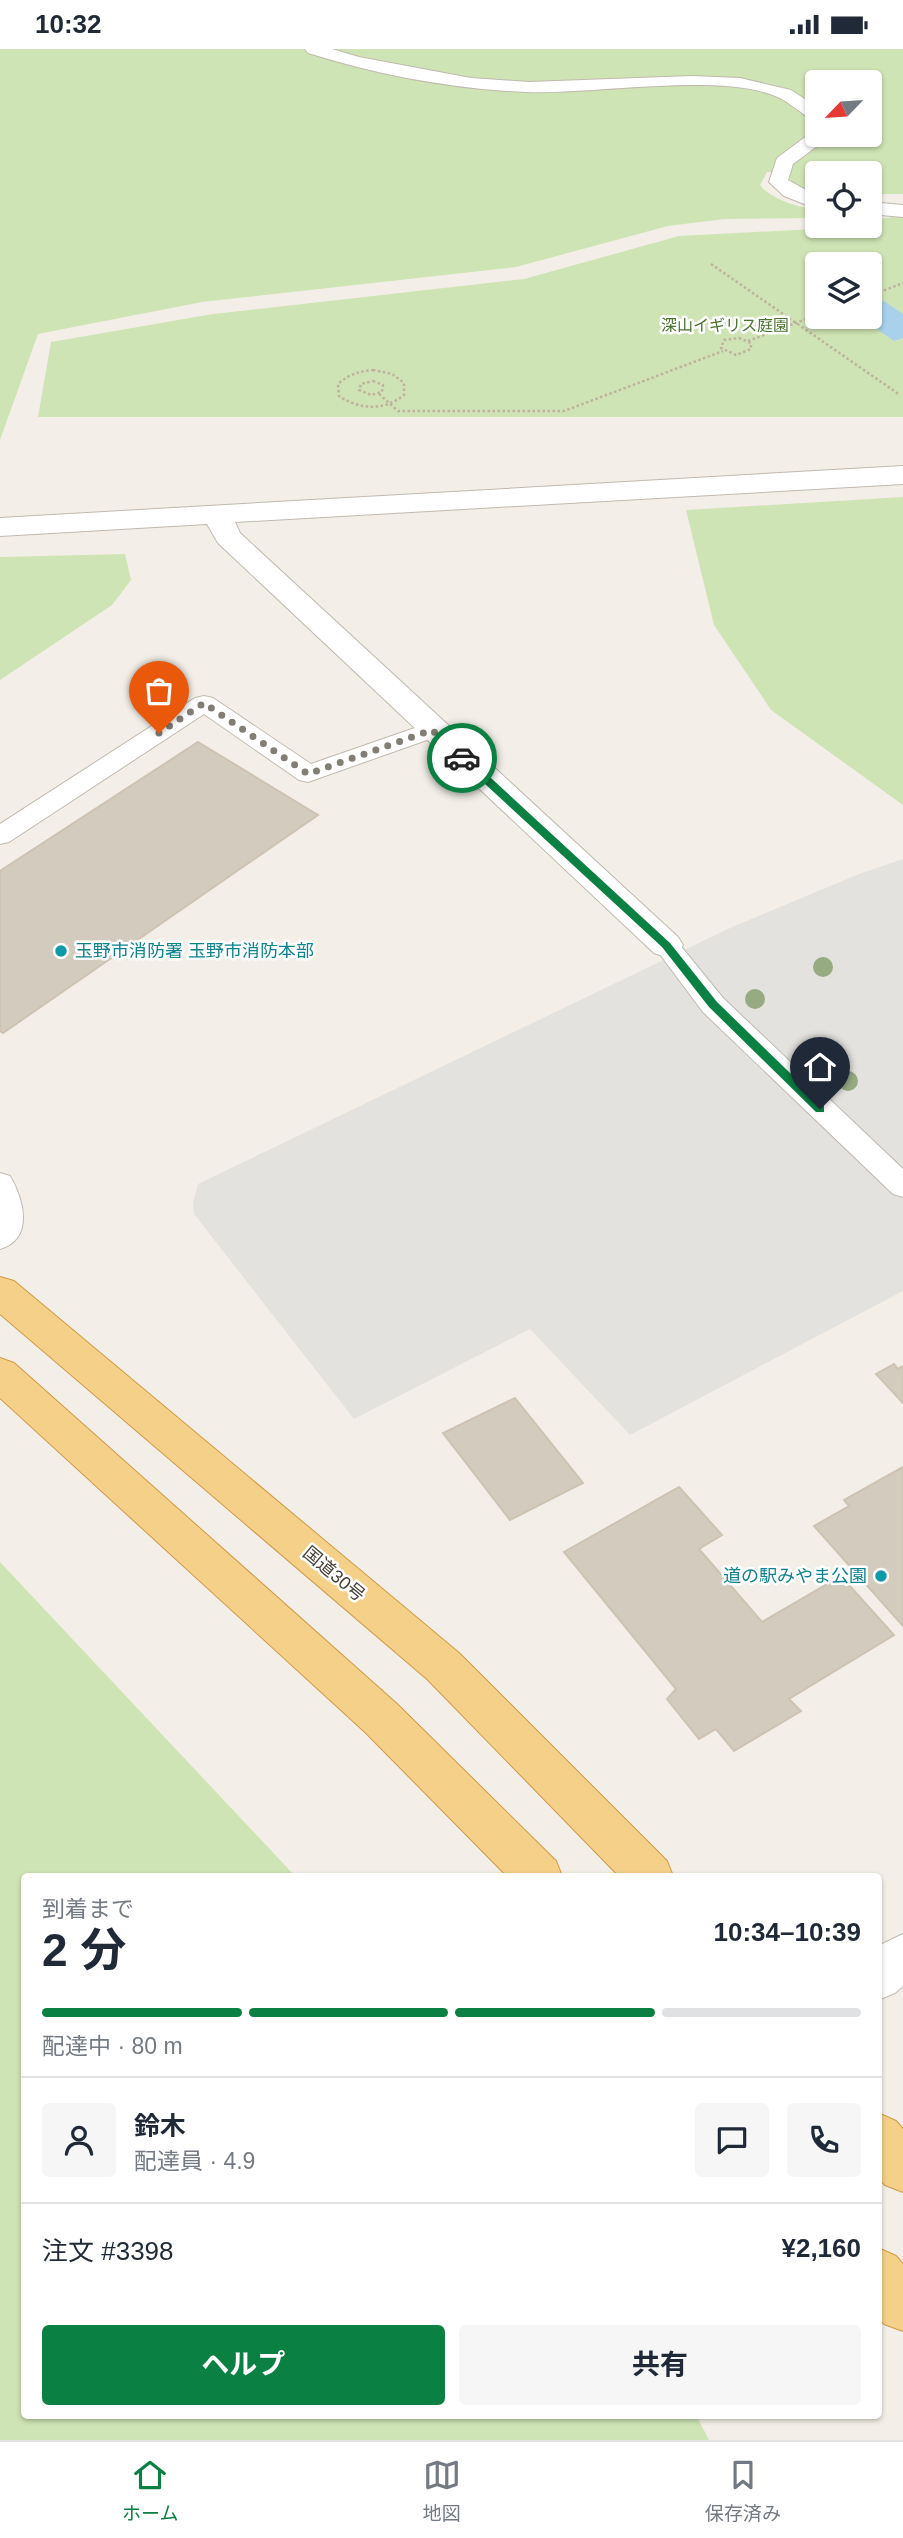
<!DOCTYPE html>
<html lang="ja">
<meta charset="utf-8">
<style>
:root{--surface:#fff;--page:#f6f6f7;--text:#1f2937;--muted:#747a83;--line:#e0e1e3;--accent:#0b8043}
body{margin:0;font-family:Arial,"Noto Sans JP",sans-serif;background:var(--page);color:var(--text);height:100vh;display:flex;flex-direction:column;font-size:26px;white-space:nowrap}
*{box-sizing:border-box;margin:0}
p{font-size:23px;color:var(--muted)}
.icon{flex:none;width:38px;height:38px;fill:none;stroke:currentColor;stroke-width:2;stroke-linecap:round;stroke-linejoin:round}
.map{position:relative;flex:1;overflow:hidden}
.sheet{position:absolute;left:21px;top:1824px;width:861px;height:546px;display:flex;flex-direction:column;background:var(--surface);border-radius:7px;box-shadow:0 2px 5px #0004}
.sheet>*{flex:none}
.needle{width:46px;rotate:245deg}
.buttons{position:absolute;left:805px;top:21px;display:grid;gap:14px}
.buttons a{display:grid;place-items:center;width:77px;height:77px;border-radius:7px;background:var(--surface);box-shadow:0 2px 5px #0004;font-size:35px}
.pin{position:absolute;display:grid;place-items:center;width:60px;height:60px;color:#fff;margin:-72px -30px;border-radius:50% 50% 50% 0;rotate:-45deg;box-shadow:0 0 7px #0007}
.pin .icon{rotate:45deg}
.courier{position:absolute;display:grid;place-items:center;width:70px;height:70px;margin:-35px;border:5px solid #0b8043;border-radius:50%;background:#fff;color:#222;box-shadow:0 2px 9px #0007}
.overview em{font-style:normal;font-weight:700}
.overview div{display:flex;flex-direction:column-reverse}
.overview{display:flex;align-items:center;justify-content:space-between;height:119px;padding:0 21px}
h1{font-size:46px;font-weight:700;line-height:52px}
.bar{display:grid;grid-template-columns:repeat(4,1fr);gap:10px 7px;align-content:center;height:84px;padding:0 21px}
.bar i{height:9px;border-radius:5px;background:var(--line)}
.bar .active{background:var(--accent)}
.bar p{grid-column:span 4}
.line{display:flex;align-items:center;gap:18px;padding:0 21px;border-top:2px solid var(--line)}
.line div{flex:1}
.round{display:grid;place-items:center;flex:none;width:74px;height:74px;border-radius:7px;background:var(--page)}
.button{display:flex;gap:14px;margin-top:auto;padding:14px 21px}
.button a{flex:1;height:80px;border-radius:7px;background:var(--accent);color:#fff;font-size:28px;font-weight:700;line-height:80px;text-align:center}
.button a+a{background:var(--page);color:var(--text)}
.status{display:flex;justify-content:space-between;align-items:center;height:49px;padding:0 35px;background:var(--surface);direction:ltr}
.status svg{height:19px;fill:currentColor}
.dock{display:flex;justify-content:space-around;align-items:center;height:98px;border-top:2px solid var(--line);background:var(--surface);font-size:19px;color:var(--muted)}
.dock a{display:grid;justify-items:center;gap:4px}
.dock .active{color:var(--accent)}
.map>svg:first-child{display:block}
.green{fill:#cfe4b4;fill-rule:evenodd}
.parking{fill:#e4e2df}
.water{fill:#a9d1eb}
.building{fill:#d3cbbe;stroke:#cec2b2;stroke-width:2}
.lines{fill:none;stroke-linecap:round;stroke-linejoin:round}
.service-casing{stroke:#c0baae;stroke-width:2}
.tertiary-casing{stroke:#c0baae;stroke-width:2}
.trunk-casing{stroke:#d19a44;stroke-width:2}
.path{stroke:#beb29e;stroke-width:2.5;stroke-dasharray:2.5 2.5;stroke-linecap:butt}
.service{fill:#fff;fill-rule:evenodd}
.tertiary{fill:#fff;fill-rule:evenodd}
.trunk{fill:#f4d088;fill-rule:evenodd}
.tree{fill:#96ab82}
.route{fill:#0b8043}
.done{stroke:#827d75;stroke-width:7;stroke-dasharray:0 12.6}
.culture-dot{fill:#0f9aa8;stroke:#fff;stroke-width:2.5}
.labels{text-anchor:middle;dominant-baseline:central;stroke-width:5;stroke-linejoin:round;paint-order:stroke}
.far-park-label{font-size:16px;fill:#4a732f;stroke:#fff}
.culture-label{font-size:18px;fill:#0d838f;stroke:#fff;text-anchor:start}
.street-label{font-size:18px;fill:#454037;stroke:#fff}
</style>
<div class="status"><b>10:32</b><svg viewBox="0 0 49 12"><path d="M0 12V9h3v3zM5 12V6h3v6zM10 12V3h3v9zM15 12V0h3v12zM26 1h20v11H26zM47 4h2v5h-2z"/></svg></div>
<div class="map">
<svg width="903" height="2391" viewBox="0 0 903 2391">
<rect width="100%" height="100%" fill="#f3efe8"/>
<!-- green -->
<g class="green">
<path d="M0,0H903V145H870V124H817V145L798,139L785,124L767,123L760,136C770,150 800,159 817,160V169L725,170L668,177L516,218L202,253L38,285L0,391ZM817,33H870V86H817Z"/>
<path d="M903,166V368H38L51,293L213,265L524,230L679,187L870,177V172ZM817,215H870V268H817Z"/>
<path d="M903,448V756L771,661L714,576L686,461Z"/>
<path d="M125,505L131,531L112,556L0,631V508Z"/>
<path d="M0,1513L295,1827H24V2366H696L709,2391H0Z"/>
</g>
<!-- parking -->
<path class="parking" d="M903,810V1242L630,1386L530,1280L354,1370L194,1165L193,1153L198,1135L732,878L859,825Z"/>
<!-- water -->
<path class="water" d="M884,252L903,265V289L894,292L859,268H870V257Z"/>
<!-- building -->
<g class="building">
<path d="M198,693L318,766L3,984L0,982V822Z"/>
<path d="M894,1315L898,1320L903,1317V1354L876,1325Z"/>
<path d="M515,1349L583,1434L510,1471L443,1384Z"/>
<path d="M903,1418V1577L814,1477L849,1457L844,1451Z"/>
<path d="M679,1438L722,1486L699,1500L762,1573L841,1527L894,1586L789,1650L801,1662L734,1702L716,1680L699,1690L667,1650L676,1640L564,1503Z"/>
</g>
<g class="lines">
<!-- service casing -->
<g class="service-casing">
<g id="service">
<path d="M305,0H332L359,8L471,29L529,33L692,27L740,29L791,41L817,58V86H826L824,92L793,115L788,131L817,147V160L784,147L769,133L777,109L808,86L806,67C798,61 789,54 780,49C723,22 593,46 526,43C453,40 378,26 308,4Z"/>
<path d="M870,153L903,156V168L870,165Z"/>
<path d="M204,647L213,649L311,715L432,673L441,676L444,681L441,686L308,733L299,731L204,665L9,793L0,795V775L195,649Z"/>
<path d="M666,887L675,890L723,949L903,1120V1148L893,1145L703,963L653,896L657,890Z"/>
<path d="M0,1124L10,1127C24,1151 34,1190 0,1200Z"/>
</g>
</g>
<!-- tertiary casing -->
<g class="tertiary-casing">
<g id="tertiary">
<path d="M903,417V435L235,473L240,484L678,888L683,896L678,904L666,908L654,904L218,494L207,475L0,487V469Z"/>
<path d="M903,1885V1937L895,1944L878,1951V1897Z"/>
</g>
</g>
<!-- trunk casing -->
<g class="trunk-casing">
<g id="trunk">
<path d="M0,1228L14,1232L459,1604L667,1812L673,1827H619L427,1630L0,1265Z"/>
<path d="M0,1309L14,1314L397,1655L556,1812L562,1827H507L365,1683L0,1349Z"/>
<path d="M878,2064L896,2072L903,2080V2143L885,2136L878,2128Z"/>
<path d="M878,2199L896,2207L903,2215V2282L884,2275L878,2267Z"/>
</g>
</g>
<!-- path -->
<g class="path">
<path d="M711,215L900,346"/>
<path d="M870,247L903,234"/>
<path d="M739,289L751,294V300L736,306L721,299L724,291Z"/>
<path d="M748,292L817,266"/>
<path d="M373,321L392,325L404,334V346C384,362 360,361 339,347L338,335C348,326 359,322 373,321Z"/>
<path d="M373,332L383,336L382,343L371,346L359,341L361,335Z"/>
<path d="M379,345L398,362H564L723,302"/>
</g>
<!-- service -->
<use href="#service" class="service"/>
<!-- tertiary -->
<use href="#tertiary" class="tertiary"/>
<!-- trunk -->
<use href="#trunk" class="trunk"/>
</g>
<!-- trees -->
<g class="tree">
<circle cx="823" cy="918" r="10"/>
<circle cx="755" cy="950" r="10"/>
<circle cx="848" cy="1032" r="10"/>
</g>
<!-- route -->
<path class="route" d="M459,706H466L670,894L717,953L824,1057V1063H816L709,958L662,898L459,711Z"/>
<g class="lines">
<!-- done -->
<path class="done" d="M159,684L204,654L308,725L432,681L462,709"/>
</g>
<!-- markers -->
<g class="culture-dot">
<circle cx="61" cy="902" r="7"/>
<circle cx="881" cy="1527" r="7"/>
</g>
<g class="labels">
<!-- far-park labels -->
<g class="far-park-label">
<text x="725" y="276">深山イギリス庭園</text>
</g>
<!-- culture labels -->
<g class="culture-label">
<text x="75" y="902">玉野市消防署 玉野市消防本部</text>
<text x="867" y="1527" text-anchor="end">道の駅みやま公園</text>
</g>
<!-- street labels -->
<g class="street-label">
<text transform="translate(334 1525) rotate(40)">国道30号</text>
</g>
</g>
</svg>
<div class="buttons">
<a><svg class="needle" viewBox="-14 -14 28 28"><path d="M0-13l5 13h-10z" fill="#e53935"/><path d="M0 13l5-13h-10z" fill="#747a83"/></svg></a>
<a><svg class="icon" aria-label="locate" viewBox="0 0 24 24"><circle cx="12" cy="12" r="6"/><path d="M12 2v4M12 18v4M2 12h4M18 12h4"/></svg></a>
<a><svg class="icon" aria-label="layers" viewBox="0 0 24 24"><path d="M12 4l9 5-9 5-9-5zM3 14l9 5 9-5"/></svg></a>
</div>
<div class="pin" style="left:159px;top:684px;background:#ea580c"><svg class="icon" aria-label="bag" viewBox="0 0 24 24"><path d="M5 8h14l-1 12H6zM9 8a3 3 0 0 1 6 0"/></svg></div>
<div class="pin" style="left:820px;top:1060px;background:#1f2937"><svg class="icon" aria-label="home" viewBox="0 0 24 24"><path d="M3 11l9-7 9 7M6 9v11h12V9"/></svg></div>
<div class="courier" style="left:462px;top:709px"><svg class="icon" aria-label="car" viewBox="0 0 24 24"><path d="M5 17H2v-5l4-1 3-4h7l3 4 3 1v5h-3M9 17h6M6 11h13"/><circle cx="7" cy="17" r="2"/><circle cx="17" cy="17" r="2"/></svg></div>
<section class="sheet">
<div class="overview"><div><h1>2 分</h1><p>到着まで</p></div><em>10:34–10:39</em></div>
<div class="bar"><i class="active"></i><i class="active"></i><i class="active"></i><i></i><p>配達中 · 80 m</p></div>
<div class="line" style="height:126px"><a class="round"><svg class="icon" aria-label="person" viewBox="0 0 24 24"><circle cx="12" cy="8" r="4"/><path d="M4 21q1-7 8-7t8 7"/></svg></a><div><b>鈴木</b><p>配達員 · 4.9</p></div><a class="round"><svg class="icon" aria-label="chat" viewBox="0 0 24 24"><path d="M4 5h16v11H9l-5 4z"/></svg></a><a class="round"><svg class="icon" aria-label="phone" viewBox="0 0 24 24"><path d="M5 4h4l2 5-3 2q2 4 5 5l2-3 5 2v4C11 20 4 13 5 4z"/></svg></a></div>
<div class="line" style="height:91px"><div>注文 #3398</div><b>¥2,160</b></div>
<div class="button"><a>ヘルプ</a><a>共有</a></div>
</section>
</div>
<nav class="dock">
<a class="active"><svg class="icon" aria-label="home" viewBox="0 0 24 24"><path d="M3 11l9-7 9 7M6 9v11h12V9"/></svg>ホーム</a>
<a><svg class="icon" aria-label="map" viewBox="0 0 24 24"><path d="M3 6l6-2 6 2 6-2v14l-6 2-6-2-6 2zM9 4v14M15 6v14"/></svg>地図</a>
<a><svg class="icon" aria-label="saved" viewBox="0 0 24 24"><path d="M7 4h10v16l-5-4-5 4z"/></svg>保存済み</a>
</nav>
